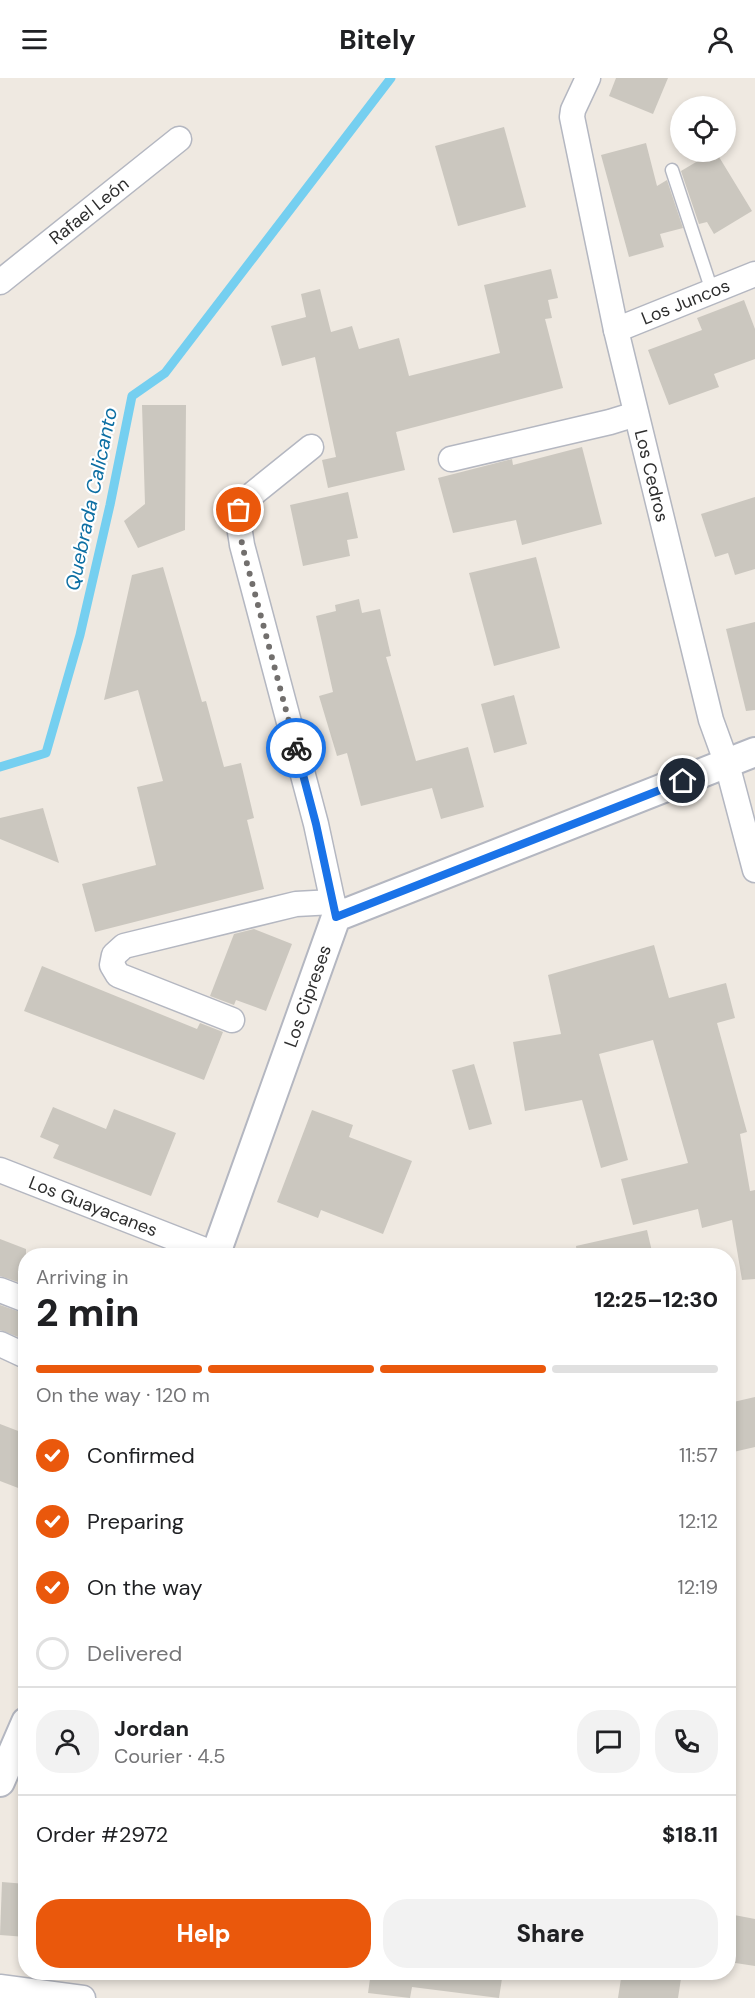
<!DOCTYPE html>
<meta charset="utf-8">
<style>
:root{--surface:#fff;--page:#f2f2f2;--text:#202124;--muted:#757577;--line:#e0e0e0;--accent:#ea580c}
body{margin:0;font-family:"DM Sans",sans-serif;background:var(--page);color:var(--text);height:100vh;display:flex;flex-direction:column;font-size:22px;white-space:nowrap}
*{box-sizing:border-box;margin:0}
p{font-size:20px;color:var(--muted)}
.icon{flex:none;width:33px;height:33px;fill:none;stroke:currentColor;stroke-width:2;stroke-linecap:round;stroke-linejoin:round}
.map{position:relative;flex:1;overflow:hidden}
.side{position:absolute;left:18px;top:1170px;width:718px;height:732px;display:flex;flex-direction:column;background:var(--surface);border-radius:24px;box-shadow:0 3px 9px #0003}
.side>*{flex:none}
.controls{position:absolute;left:670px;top:18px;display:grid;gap:12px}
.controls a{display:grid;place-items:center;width:66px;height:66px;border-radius:50%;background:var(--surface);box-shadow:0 3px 9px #0003;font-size:30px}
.pin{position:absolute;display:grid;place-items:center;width:51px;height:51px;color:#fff;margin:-26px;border:3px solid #fff;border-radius:50%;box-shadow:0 2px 6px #0007}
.courier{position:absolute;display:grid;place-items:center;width:60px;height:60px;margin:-30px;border:4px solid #1a73e8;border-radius:50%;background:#fff;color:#222;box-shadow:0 2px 8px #0007}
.summary em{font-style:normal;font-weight:800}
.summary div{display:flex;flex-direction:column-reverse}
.summary{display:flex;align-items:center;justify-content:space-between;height:102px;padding:0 18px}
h1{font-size:39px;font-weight:800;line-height:45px}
.bar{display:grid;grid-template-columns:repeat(4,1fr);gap:9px 6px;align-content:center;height:72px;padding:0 18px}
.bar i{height:8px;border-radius:4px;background:var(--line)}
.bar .selected{background:var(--accent)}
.bar p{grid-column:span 4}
.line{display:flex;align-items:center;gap:15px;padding:0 18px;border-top:2px solid var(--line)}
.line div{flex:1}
.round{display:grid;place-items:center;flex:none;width:63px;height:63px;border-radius:24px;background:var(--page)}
ol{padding:0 18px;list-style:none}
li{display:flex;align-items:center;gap:18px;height:66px}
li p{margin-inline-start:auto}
li .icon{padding:6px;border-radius:50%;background:var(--accent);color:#fff;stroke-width:4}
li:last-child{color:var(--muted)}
li i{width:33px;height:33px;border:3px solid var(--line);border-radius:50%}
.primary-button{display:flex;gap:12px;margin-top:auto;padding:12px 18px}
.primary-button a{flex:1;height:69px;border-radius:24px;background:var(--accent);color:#fff;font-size:24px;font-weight:800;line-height:69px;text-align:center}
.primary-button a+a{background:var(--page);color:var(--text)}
header{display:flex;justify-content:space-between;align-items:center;height:78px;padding:0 18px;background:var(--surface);font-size:27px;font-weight:800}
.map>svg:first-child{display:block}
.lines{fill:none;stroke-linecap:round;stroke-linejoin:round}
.stream{stroke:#75cff0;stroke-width:9}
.building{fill:#cbc7bf}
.service-casing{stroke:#b4b7c1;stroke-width:15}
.minor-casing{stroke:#b4b7c1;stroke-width:27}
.tertiary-casing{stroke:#b4b7c1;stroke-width:32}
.service{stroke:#fff;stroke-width:12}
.minor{stroke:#fff;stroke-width:24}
.tertiary{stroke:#fff;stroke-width:28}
.done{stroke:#726f6d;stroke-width:6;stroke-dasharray:0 10.8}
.route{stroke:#1a73e8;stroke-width:8}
.labels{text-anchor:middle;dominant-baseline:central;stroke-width:4.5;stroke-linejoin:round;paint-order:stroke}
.street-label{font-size:18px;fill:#2e2e2e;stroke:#fff}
.water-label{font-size:20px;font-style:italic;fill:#0d6fa3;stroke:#fff}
</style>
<header><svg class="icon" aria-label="menu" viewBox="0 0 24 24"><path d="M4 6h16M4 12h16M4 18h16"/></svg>Bitely<svg class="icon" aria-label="person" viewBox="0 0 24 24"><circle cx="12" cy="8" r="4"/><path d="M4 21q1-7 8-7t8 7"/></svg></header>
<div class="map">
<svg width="755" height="1920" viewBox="0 0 755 1920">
<rect width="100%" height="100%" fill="#efe9e1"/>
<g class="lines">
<!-- stream -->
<path class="stream" d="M0,689L46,675L80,557L110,427L132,318L165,295L391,0"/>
</g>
<!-- building -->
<g class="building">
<path d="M616,0H668L653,36L609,18Z"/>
<path d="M504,49L526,129L458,148L435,68Z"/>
<path d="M646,65L657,108L667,102L683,150L660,156L664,169L629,179L601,77Z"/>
<path d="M713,74H716L752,133L714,156L707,144L699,146L681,93Z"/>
<path d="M551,191L558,220L548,222L552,240L545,241L563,310L396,354L405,392L328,410L322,382L336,379L315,279L282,288L271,248L306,239L301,216L320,211L331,254L352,248L359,271L399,260L409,298L500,275L484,207Z"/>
<path d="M744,222L755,251V281L714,296L719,309L669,327L648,272L702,252L697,240Z"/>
<path d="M142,327H186L185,452L138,470L124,443L145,426Z"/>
<path d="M582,369L602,446L522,467L516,442L453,455L438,400L512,381L513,387Z"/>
<path d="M348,414L358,460L347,462L350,478L303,488L290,427Z"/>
<path d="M755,419V491L735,497L728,475L715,479L701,436Z"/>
<path d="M536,479L560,570L494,588L469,495Z"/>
<path d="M163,489L202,624L206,623L224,689L241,685L254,740L247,742L264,811L95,854L82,806L156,787L137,709L163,703L138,612L104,622L132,497Z"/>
<path d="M359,521L362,535L380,531L391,578L386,579L416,683L468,669L484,729L441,741L432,710L361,728L347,675L337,678L319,618L333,614L316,538L336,533L335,527Z"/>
<path d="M755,544V632L746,633L726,551Z"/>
<path d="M514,617L527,666L494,675L481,626Z"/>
<path d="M43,730L59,785L0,761V740Z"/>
<path d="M254,851L292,866L266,933L236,922L234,927L210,918L234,856Z"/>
<path d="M654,867L669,920L726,905L735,940L717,945L747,1054L740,1056L750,1113L755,1112V1201L742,1202L732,1142L702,1150L698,1131L633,1147L621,1101L688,1085L653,962L599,976L628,1082L601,1090L582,1022L525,1033L513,964L561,956L548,897Z"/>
<path d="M42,888L197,951L200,945L223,954L204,1002L24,933Z"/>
<path d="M474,986L492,1046L469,1052L452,992Z"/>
<path d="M53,1029L106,1051L114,1031L176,1055L151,1118L53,1080L59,1067L40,1059Z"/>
<path d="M312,1032L353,1047L349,1059L412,1083L383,1156L321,1132L318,1140L277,1124Z"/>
<path d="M647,1152L653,1178H577L576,1168Z"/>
<path d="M0,1161L26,1171V1201L24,1206L0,1198Z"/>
<path d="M0,1227L26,1236V1262L0,1252Z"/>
<path d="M755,1319V1369L729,1375V1325Z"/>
<path d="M0,1346L26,1356V1413L0,1403Z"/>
<path d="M2,1804L26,1806V1859L0,1857Z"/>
<path d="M729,1836L755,1841V1888L729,1884Z"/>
<path d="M371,1894H503L499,1920L412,1909L410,1920L368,1915Z"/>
<path d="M622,1894H682L678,1920H618Z"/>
</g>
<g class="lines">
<!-- service casing -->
<g class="service-casing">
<path id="service" d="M672,92L712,213"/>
</g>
<!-- minor casing -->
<g class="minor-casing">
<g id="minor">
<path id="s1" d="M588,0L573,32L572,39L616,252L711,642L727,686L755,792"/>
<path id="s2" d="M0,204L179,61"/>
<path id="s3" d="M616,252L755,196"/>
<path d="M311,369L244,423C235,438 240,451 242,467L316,746L336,839"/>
<path d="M451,381L610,344L636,336"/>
<path d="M232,942L118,897L112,887L114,877L124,868L296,826L333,824"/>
<path id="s4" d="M0,1092L220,1178"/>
<path d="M0,1212L26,1222"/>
<path d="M0,1266L26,1278"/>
<path d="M0,1909L83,1920"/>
</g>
</g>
<!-- tertiary casing -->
<g class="tertiary-casing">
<g id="tertiary">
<path id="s5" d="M215,1178L336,839L755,674"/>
<path d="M0,1704L26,1644"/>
</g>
</g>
<!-- service -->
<use href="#service" class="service"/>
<!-- minor -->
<use href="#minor" class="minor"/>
<!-- tertiary -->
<use href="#tertiary" class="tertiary"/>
</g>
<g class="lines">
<!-- done -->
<path class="done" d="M239,432L242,467L296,670"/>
<!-- route -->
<path class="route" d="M296,670L316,746L336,839L683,703"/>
</g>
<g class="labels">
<!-- street labels -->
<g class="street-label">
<text stroke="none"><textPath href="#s2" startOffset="114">Rafael León</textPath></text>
<text stroke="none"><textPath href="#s3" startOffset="75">Los Juncos</textPath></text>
<text stroke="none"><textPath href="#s1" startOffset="410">Los Cedros</textPath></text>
<text stroke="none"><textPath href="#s5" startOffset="276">Los Cipreses</textPath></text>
<text stroke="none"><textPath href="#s4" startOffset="100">Los Guayacanes</textPath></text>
</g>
<!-- water labels -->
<g class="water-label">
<text transform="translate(91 421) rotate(-78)">Quebrada Calicanto</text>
</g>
</g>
</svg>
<div class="controls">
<a><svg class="icon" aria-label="locate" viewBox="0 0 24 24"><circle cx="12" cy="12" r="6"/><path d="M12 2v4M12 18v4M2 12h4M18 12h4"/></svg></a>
</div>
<div class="pin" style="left:239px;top:432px;background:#ea580c"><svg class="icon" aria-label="bag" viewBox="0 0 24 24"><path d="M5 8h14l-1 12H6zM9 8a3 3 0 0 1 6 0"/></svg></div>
<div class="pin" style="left:683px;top:703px;background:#1f2937"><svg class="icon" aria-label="home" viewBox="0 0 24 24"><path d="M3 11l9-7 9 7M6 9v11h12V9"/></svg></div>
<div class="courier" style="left:296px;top:670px"><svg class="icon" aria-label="bike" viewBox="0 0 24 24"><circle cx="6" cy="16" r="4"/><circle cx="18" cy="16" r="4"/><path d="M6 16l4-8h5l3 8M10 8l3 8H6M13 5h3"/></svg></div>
<section class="side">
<div class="summary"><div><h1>2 min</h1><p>Arriving in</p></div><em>12:25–12:30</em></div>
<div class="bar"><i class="selected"></i><i class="selected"></i><i class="selected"></i><i></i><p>On the way · 120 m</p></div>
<ol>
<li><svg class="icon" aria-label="check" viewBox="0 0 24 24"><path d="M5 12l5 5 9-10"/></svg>Confirmed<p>11:57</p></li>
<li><svg class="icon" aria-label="check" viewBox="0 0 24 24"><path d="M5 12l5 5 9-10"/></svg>Preparing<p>12:12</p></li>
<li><svg class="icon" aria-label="check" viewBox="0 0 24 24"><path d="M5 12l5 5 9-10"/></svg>On the way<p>12:19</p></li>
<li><i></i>Delivered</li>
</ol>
<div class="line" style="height:108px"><a class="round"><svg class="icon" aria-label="person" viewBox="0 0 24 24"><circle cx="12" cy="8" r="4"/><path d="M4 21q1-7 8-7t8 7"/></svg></a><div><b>Jordan</b><p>Courier · 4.5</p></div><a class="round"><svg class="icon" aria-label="chat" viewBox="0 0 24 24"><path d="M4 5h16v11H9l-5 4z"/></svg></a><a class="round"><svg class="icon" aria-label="phone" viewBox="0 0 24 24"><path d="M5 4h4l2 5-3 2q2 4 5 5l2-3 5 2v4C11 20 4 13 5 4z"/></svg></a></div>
<div class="line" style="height:78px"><div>Order #2972</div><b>$18.11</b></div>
<div class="primary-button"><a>Help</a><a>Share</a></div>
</section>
</div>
